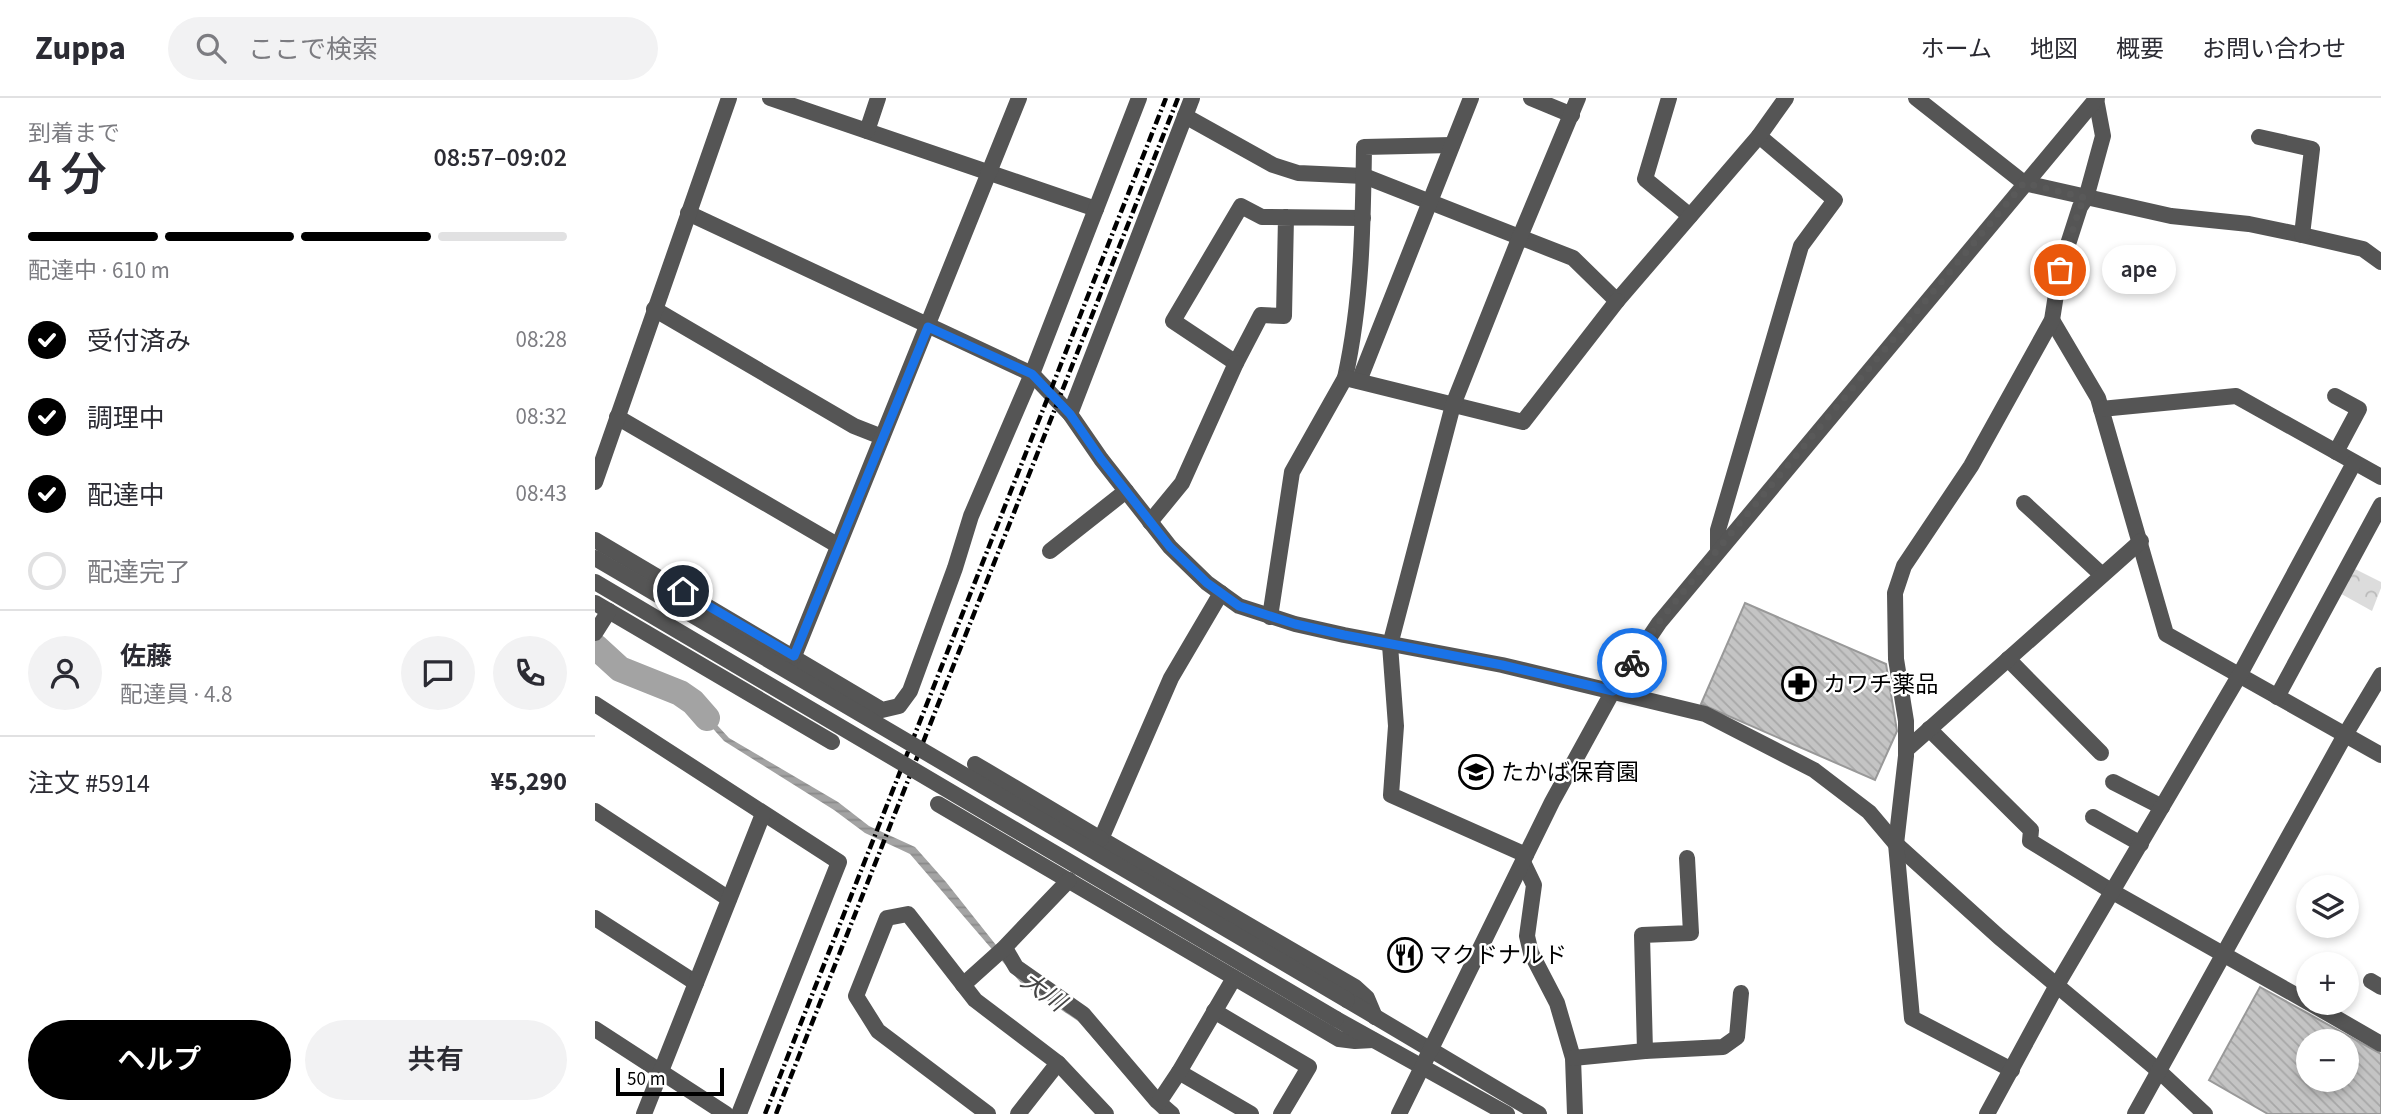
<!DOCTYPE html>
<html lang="ja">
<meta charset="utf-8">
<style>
:root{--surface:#fff;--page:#f2f2f3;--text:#2b2b33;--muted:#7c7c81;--line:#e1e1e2;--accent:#000}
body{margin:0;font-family:"Source Sans 3","Noto Sans JP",sans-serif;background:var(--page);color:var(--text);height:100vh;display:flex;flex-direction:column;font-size:26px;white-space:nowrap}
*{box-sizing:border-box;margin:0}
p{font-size:23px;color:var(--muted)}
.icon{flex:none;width:38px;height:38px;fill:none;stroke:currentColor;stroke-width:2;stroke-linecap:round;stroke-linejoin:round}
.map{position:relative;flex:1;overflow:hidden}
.panel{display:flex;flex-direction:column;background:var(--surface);width:595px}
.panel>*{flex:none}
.tools{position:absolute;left:1701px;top:777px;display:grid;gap:14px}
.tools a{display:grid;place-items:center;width:63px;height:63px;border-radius:50%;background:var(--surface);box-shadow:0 4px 10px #0003;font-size:35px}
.scale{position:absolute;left:21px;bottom:18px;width:108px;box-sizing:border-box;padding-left:7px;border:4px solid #000;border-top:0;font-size:19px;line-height:24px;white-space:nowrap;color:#000;-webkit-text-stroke:5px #fff;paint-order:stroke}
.pin{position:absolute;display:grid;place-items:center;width:60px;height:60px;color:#fff;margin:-30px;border:4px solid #fff;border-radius:50%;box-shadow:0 2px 7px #0007}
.courier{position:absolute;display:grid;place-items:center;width:70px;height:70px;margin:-35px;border:5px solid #1a73e8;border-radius:50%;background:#fff;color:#222;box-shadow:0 2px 9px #0007}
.bubble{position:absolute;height:49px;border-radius:24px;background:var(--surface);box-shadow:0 4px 10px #0003;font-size:23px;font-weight:600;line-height:49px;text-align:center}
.summary em{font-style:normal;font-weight:600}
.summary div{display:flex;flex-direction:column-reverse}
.summary{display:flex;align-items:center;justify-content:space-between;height:119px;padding:0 28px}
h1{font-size:46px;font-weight:600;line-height:52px}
.bar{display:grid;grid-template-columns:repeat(4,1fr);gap:10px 7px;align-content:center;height:84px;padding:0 28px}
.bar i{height:9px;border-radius:5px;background:var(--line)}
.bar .on{background:var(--accent)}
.bar p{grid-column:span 4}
.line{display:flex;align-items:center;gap:18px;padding:0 28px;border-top:2px solid var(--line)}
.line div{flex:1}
.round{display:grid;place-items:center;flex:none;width:74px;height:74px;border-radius:37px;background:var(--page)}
ol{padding:0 28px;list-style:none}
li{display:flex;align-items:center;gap:21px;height:77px}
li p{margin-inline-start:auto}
li .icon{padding:7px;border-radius:50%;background:var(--accent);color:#fff;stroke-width:4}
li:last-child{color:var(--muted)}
li i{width:38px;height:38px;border:4px solid var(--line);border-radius:50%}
.button{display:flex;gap:14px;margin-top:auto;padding:14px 28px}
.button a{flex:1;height:80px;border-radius:42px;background:var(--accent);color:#fff;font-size:28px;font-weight:600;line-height:80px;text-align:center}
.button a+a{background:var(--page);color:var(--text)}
header{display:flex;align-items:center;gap:42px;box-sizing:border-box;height:98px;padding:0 35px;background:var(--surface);border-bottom:2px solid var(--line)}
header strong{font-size:33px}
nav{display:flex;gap:38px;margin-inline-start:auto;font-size:24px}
.search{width:490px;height:63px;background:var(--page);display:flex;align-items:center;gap:18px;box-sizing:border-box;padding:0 24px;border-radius:38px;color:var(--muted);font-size:26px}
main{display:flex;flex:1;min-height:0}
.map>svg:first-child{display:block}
.park{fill:url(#park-crowns)}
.water{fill:url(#water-rules)}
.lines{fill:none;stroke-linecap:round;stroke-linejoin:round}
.river{stroke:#a3a3a3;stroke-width:26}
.building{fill:url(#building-back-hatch);stroke:#999;stroke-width:2;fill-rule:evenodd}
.minor{stroke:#555;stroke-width:16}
.rail{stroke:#000;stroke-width:4.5;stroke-dasharray:10 3.5 2 3.5;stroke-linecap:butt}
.minor-bridge{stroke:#555;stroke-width:16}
.done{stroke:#595959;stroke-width:7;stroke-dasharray:0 12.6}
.route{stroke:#1a73e8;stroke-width:9}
.labels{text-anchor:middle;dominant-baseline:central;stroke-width:5;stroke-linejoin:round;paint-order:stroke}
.poi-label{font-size:23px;fill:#000;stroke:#fff;text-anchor:start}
.water-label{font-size:24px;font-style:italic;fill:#444;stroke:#fff}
</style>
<header>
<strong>Zuppa</strong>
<div class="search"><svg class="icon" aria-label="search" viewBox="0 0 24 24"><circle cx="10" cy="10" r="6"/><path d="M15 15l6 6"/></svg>ここで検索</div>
<nav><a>ホーム</a><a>地図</a><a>概要</a><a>お問い合わせ</a></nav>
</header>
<main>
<section class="panel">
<div class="summary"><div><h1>4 分</h1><p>到着まで</p></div><em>08:57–09:02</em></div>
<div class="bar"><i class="on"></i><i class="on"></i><i class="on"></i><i></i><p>配達中 · 610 m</p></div>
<ol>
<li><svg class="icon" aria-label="check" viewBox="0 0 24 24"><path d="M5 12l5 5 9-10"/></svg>受付済み<p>08:28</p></li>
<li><svg class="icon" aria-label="check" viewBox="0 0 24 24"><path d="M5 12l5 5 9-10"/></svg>調理中<p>08:32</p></li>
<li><svg class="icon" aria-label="check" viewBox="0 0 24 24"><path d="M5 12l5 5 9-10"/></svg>配達中<p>08:43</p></li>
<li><i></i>配達完了</li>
</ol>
<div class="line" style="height:126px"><a class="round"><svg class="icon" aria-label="person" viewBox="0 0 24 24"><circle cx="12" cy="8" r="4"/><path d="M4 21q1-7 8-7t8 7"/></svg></a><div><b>佐藤</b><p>配達員 · 4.8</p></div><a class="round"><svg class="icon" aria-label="chat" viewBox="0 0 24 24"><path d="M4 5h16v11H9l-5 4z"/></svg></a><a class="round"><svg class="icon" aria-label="phone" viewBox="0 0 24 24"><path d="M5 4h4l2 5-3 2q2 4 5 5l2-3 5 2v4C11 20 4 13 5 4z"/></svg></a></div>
<div class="line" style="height:91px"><div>注文 #5914</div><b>¥5,290</b></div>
<div class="button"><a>ヘルプ</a><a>共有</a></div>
</section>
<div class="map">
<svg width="1786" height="1016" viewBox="0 0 1786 1016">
<defs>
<pattern id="park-crowns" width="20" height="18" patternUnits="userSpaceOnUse" patternTransform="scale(1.75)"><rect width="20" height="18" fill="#dcdcdc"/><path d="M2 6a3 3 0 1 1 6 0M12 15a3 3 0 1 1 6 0" fill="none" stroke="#bbb"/></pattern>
<pattern id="water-rules" width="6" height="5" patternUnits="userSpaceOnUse" patternTransform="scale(1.75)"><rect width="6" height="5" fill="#a3a3a3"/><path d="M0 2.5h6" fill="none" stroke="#8b8b8b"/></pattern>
<pattern id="building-back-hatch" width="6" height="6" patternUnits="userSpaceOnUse" patternTransform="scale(1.75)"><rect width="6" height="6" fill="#c4c4c4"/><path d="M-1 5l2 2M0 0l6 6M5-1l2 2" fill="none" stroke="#a7a7a7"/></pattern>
</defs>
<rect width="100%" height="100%" fill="#fff"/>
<!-- park -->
<path class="park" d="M1754,468L1786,484V490L1777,513L1741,493Z"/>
<!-- water -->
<path class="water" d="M89,596L98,601L134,640L243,704L274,728L320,749L351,784L424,876L486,919L571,1016H564L483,923L426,885L315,756L270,735L239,712L129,643L95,605L87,600Z"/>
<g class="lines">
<!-- river -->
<path class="river" d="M1,549L25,571L85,595L98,604L112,620"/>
</g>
<!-- building -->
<g class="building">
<path d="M1150,505L1291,566L1302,633L1280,682L1106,606Z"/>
<path d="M1665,889L1786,956V1016H1673L1614,982ZM1713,943H1752V982H1713Z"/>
</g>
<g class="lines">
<!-- minor -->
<g class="minor">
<path d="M175,0L501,111"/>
<path d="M936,0L977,17"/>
<path d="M1074,0L1050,81L1095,118"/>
<path d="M1321,0L1429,85L1576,118L1654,126L1707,137L1768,151L1786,164"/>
<path d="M590,18L678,67L703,75L769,78L978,160L1022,203L1164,38L1240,102L1206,148L1123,432V451"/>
<path d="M272,33L283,0"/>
<path d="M1164,38L1191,0"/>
<path d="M1664,39L1717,51L1707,137"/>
<path d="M93,115L437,276L475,316L506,361L575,449L612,485L644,508L700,526L749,537L907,567L1110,616L1219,672L1274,714L1301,746L1404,839L1564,973L1610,1016"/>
<path d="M691,119L689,218L666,217L641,265L578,223L646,108L667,119L768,120"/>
<path d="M59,211L259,328L287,339"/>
<path d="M1457,222L1503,300L1571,536L1786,657"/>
<path d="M750,280C767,203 768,127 769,49L857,47"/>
<path d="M764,283L876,0"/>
<path d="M1740,298L1764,311L1741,354"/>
<path d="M1506,311L1641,298L1786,379"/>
<path d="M475,316L597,0"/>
<path d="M22,319L242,447"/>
<path d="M0,384L134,0"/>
<path d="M1429,405L1507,477"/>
<path d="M555,424L587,385L641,265"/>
<path d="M0,442L287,612L304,608L315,593L360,470L376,418L437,276L544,0"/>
<path d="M455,453L531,393"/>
<path d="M626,495L576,580L506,741L760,889L772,900L780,919"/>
<path d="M0,505L237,644"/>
<path d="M675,519L697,374L750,280L928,324L1022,203"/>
<path d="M0,535L14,513"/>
<path d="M199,558L424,0"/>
<path d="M1413,561L1506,655"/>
<path d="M1682,599L1786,407"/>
<path d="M0,606L244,764L144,1016"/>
<path d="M1334,631L1436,732L1435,743L1518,794L1713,904"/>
<path d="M1311,652L1546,443"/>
<path d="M380,666L506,741"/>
<path d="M1518,684L1567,709"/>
<path d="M343,706L744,941L760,943L778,942"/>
<path d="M0,713L134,801"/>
<path d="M1498,719L1546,746"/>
<path d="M931,757L796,697L801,628L795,547L858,307L924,141L983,0"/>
<path d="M928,764L939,787L932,838L936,855L962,905L978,960L980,1016"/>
<path d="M0,820L101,885"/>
<path d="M410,850L421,869L488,916L562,1003L577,1016"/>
<path d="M1776,883L1786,889"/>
<path d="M368,887L408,851L474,782"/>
<path d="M752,902L944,1016"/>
<path d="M1715,905L1786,946"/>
<path d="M619,913L714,969L686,1016"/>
<path d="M741,921L912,1016"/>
<path d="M0,931L131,1016"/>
<path d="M1050,953L1128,949L1142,939L1146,895"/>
<path d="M978,960L1050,953L1047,837L1096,835L1092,760"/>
<path d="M463,965L511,1016"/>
<path d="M1417,972L1317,920L1301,746L1311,658V623L1301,561L1300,495L1309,468L1376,368L1457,222L1465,171L1485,109L1491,100L1508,38L1501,1"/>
<path d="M584,974L656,1016"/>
<path d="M564,1004L584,974L639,880"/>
<path d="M49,1016L168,716"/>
<path d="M393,1016L283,933L261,898L292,820L313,816L380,902L463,965L423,1016"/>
<path d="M804,1016L957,704L1018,593L1064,525L1502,0"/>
<path d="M1392,1016L1462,887L1644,578L1759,365"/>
<path d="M1540,1016L1750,637L1786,577"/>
</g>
<!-- rail -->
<g class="rail">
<path d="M170,1016L571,0"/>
<path d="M181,1016L583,0"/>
</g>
<!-- minor-bridge -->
<g class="minor-bridge">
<path d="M0,460L752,902"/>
<path d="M0,484L741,921"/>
</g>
</g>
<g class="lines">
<!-- done -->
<path class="done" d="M1037,565L1063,525L1123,451L1429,85L1491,100L1485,109L1465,172"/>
<!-- route -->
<path class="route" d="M88,493L199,558L333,229L437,276L475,316L506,361L575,449L612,485L644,508L700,526L749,537L907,567L1018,593L1037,565"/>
</g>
<!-- icons -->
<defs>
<g id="pharmacy-ring" transform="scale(1.75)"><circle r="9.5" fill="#fff" stroke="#000" stroke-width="1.5"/><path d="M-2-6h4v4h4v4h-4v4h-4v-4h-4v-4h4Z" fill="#000"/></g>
<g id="school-ring" transform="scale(1.75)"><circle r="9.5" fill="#fff" stroke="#000" stroke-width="1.5"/><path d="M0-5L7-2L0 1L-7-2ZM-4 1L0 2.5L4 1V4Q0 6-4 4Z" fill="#000"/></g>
<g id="restaurant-ring" transform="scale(1.75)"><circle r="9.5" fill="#fff" stroke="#000" stroke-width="1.5"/><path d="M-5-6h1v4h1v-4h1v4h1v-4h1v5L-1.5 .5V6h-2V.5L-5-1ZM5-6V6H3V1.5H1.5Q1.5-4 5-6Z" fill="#000"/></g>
</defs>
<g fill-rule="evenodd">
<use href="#pharmacy-ring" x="1204" y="586"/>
<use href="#school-ring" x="881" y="674"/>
<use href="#restaurant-ring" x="810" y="857"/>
</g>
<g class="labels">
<!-- poi labels -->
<g class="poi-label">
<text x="1228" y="586">カワチ薬品</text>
<text x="906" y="674">たかば保育園</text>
<text x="834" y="857">マクドナルド</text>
</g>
<!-- water labels -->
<g class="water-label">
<text transform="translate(448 894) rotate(36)">大川</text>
</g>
</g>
</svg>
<div class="tools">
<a><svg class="icon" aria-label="layers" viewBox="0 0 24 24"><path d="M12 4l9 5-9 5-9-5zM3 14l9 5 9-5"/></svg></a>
<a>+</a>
<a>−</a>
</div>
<div class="scale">50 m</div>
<div class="pin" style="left:1465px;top:172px;background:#ea580c"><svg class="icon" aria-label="bag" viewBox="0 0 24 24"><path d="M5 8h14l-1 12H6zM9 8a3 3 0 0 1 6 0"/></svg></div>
<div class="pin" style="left:88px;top:493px;background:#1f2937"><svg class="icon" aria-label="home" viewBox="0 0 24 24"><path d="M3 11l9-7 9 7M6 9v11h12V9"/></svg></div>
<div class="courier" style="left:1037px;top:565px"><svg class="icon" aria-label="bike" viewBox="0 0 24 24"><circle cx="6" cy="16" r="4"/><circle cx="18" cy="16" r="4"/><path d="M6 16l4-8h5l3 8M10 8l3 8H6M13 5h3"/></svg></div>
<div class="bubble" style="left:1507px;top:147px;width:74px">ape</div>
</div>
</main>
